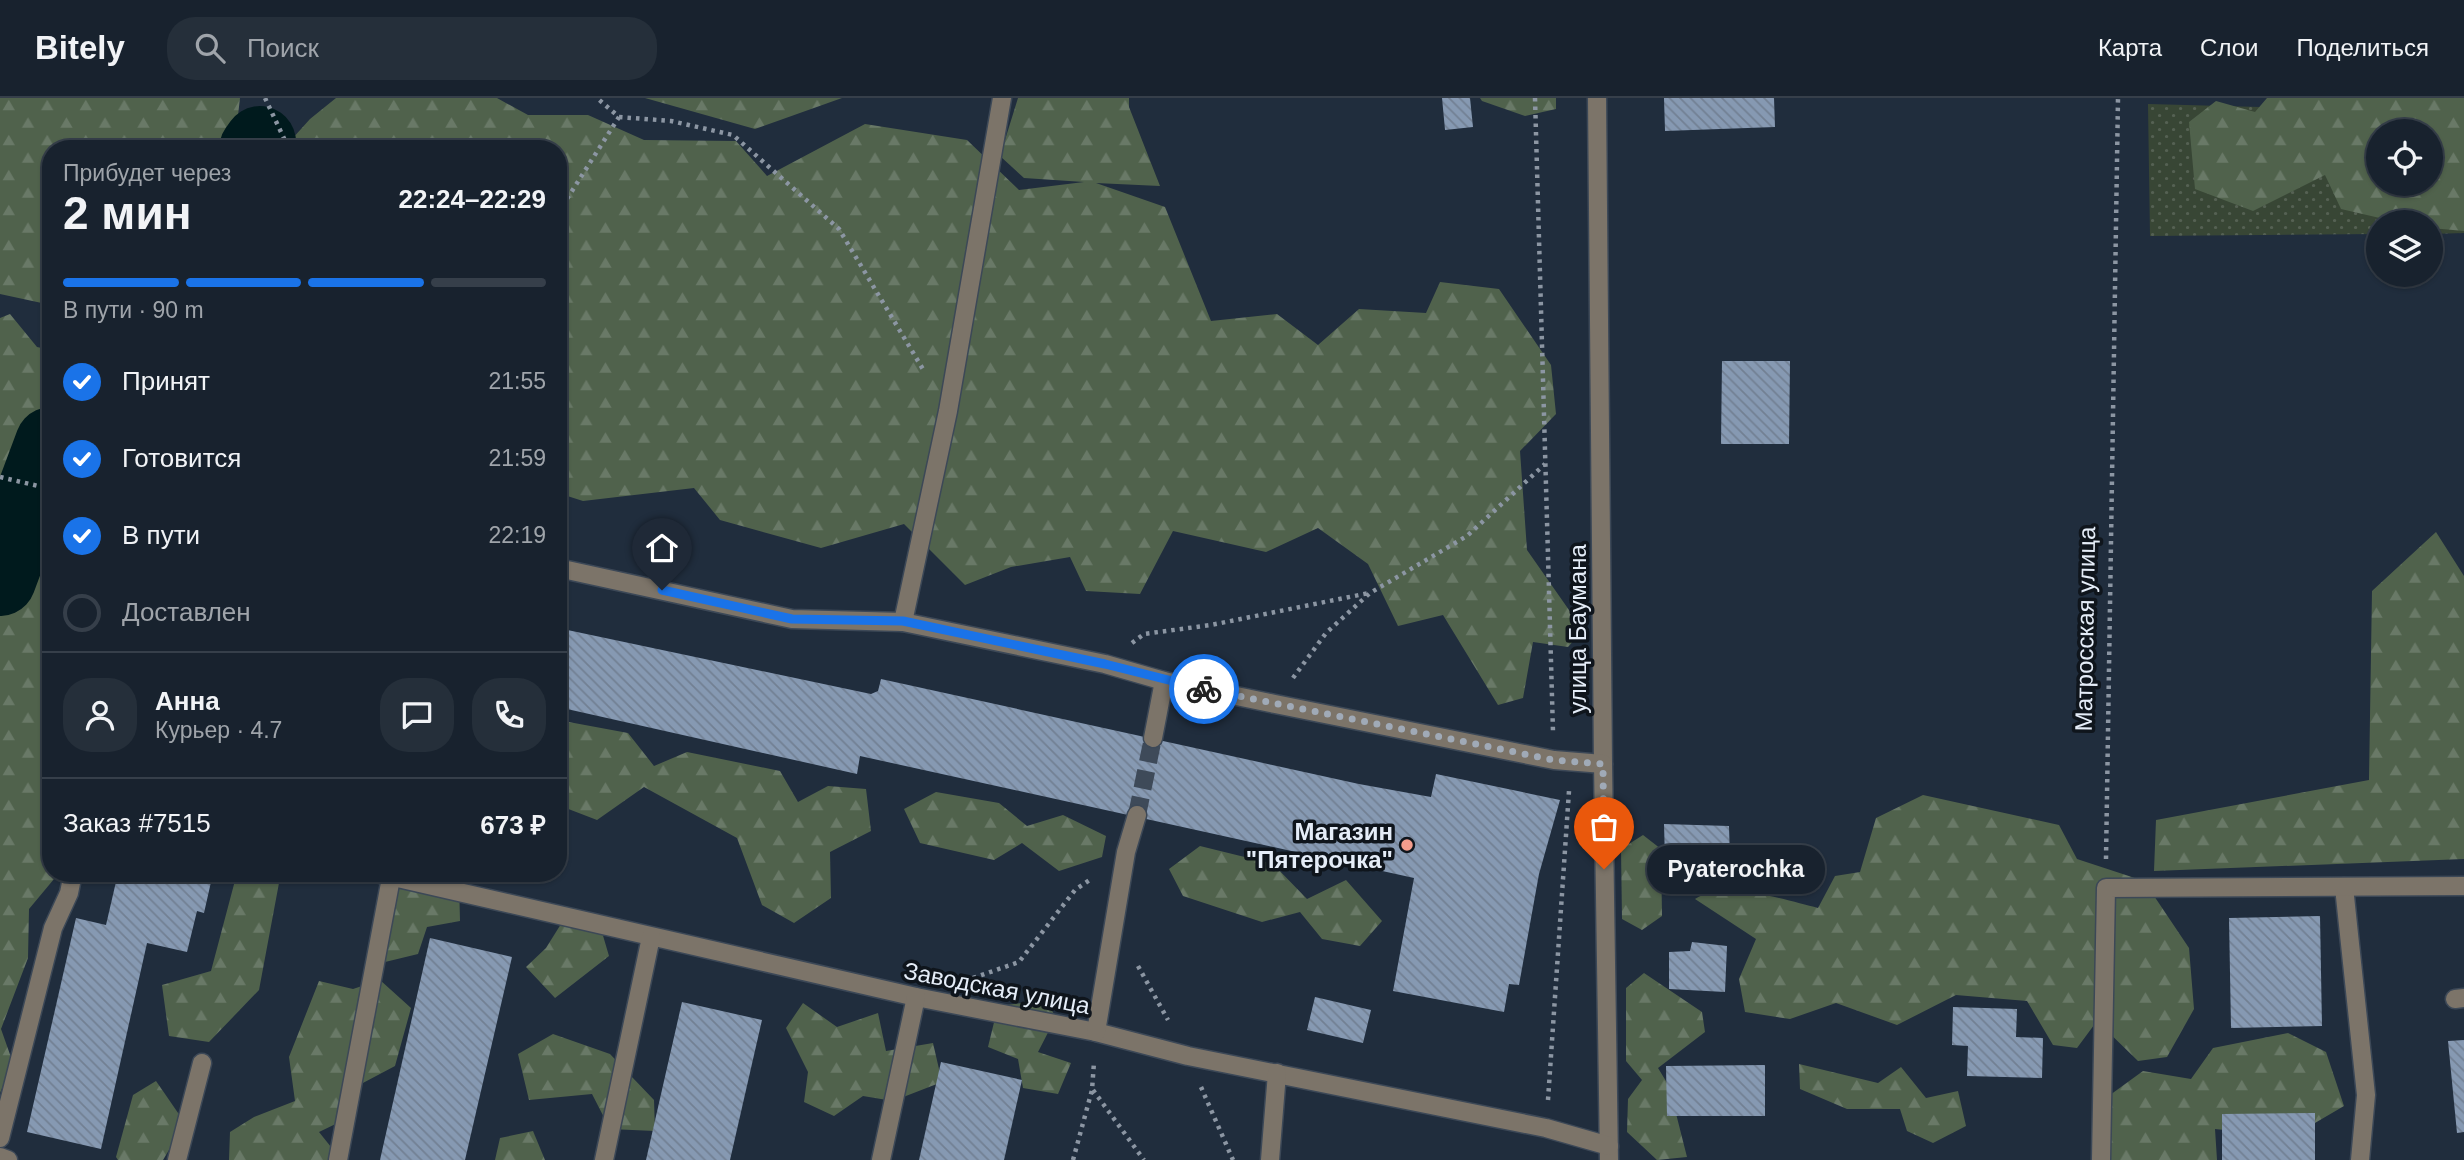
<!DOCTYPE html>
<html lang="ru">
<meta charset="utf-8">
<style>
:root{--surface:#18222e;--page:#252f3a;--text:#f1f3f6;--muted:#9fa4aa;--line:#363f4a;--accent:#1a73e8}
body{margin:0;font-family:Arial,sans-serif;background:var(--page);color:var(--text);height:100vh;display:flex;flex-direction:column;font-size:26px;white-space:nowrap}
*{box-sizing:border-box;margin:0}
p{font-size:23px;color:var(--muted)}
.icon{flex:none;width:38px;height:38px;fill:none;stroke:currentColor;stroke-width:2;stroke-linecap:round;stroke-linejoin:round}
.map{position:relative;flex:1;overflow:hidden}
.sheet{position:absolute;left:42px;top:42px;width:525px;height:742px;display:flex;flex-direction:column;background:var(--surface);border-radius:28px;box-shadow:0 2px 5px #0004,0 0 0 2px var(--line)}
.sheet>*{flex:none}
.tools{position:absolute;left:2366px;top:21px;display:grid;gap:14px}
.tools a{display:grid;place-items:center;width:77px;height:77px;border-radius:50%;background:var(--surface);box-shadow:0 2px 5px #0004,0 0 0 2px var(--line);font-size:35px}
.pin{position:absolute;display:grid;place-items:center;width:60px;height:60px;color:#fff;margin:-72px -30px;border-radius:50% 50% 50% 0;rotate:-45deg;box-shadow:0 0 7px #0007}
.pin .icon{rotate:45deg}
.courier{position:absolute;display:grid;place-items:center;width:70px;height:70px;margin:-35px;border:5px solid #1a73e8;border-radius:50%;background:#fff;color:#222;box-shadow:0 2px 9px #0007}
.bubble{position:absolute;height:49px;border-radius:24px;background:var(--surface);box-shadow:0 2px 5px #0004,0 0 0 2px var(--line);font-size:23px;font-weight:800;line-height:49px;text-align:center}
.headline em{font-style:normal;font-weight:800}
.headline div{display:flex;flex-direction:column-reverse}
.headline{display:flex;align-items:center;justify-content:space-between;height:119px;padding:0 21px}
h1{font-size:46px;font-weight:800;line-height:52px}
.bar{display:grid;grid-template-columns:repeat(4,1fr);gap:10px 7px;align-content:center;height:84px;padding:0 21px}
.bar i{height:9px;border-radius:5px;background:var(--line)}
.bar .selected{background:var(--accent)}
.bar p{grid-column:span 4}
.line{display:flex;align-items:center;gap:18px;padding:0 21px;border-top:2px solid var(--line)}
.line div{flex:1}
.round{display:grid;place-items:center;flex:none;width:74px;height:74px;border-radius:28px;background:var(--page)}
ol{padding:0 21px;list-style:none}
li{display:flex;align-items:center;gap:21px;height:77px}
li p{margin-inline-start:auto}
li .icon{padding:7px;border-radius:50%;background:var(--accent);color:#fff;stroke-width:4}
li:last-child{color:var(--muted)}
li i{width:38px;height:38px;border:4px solid var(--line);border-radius:50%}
header{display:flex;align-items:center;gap:42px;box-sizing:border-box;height:98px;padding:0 35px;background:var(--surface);border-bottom:2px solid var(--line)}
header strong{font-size:33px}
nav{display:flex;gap:38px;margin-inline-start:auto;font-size:24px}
.search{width:490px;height:63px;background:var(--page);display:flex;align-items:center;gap:18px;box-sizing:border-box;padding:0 24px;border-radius:28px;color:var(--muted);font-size:26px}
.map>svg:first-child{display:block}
.grass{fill:url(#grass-dots);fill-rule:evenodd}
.forest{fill:url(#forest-firs);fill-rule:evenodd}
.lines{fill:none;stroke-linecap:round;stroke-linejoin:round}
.river{stroke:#001a1d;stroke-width:72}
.building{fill:url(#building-back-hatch)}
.minor-tunnel{stroke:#3e4a59;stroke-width:18;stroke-dasharray:18 9;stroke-linecap:butt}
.minor-casing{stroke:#3c4857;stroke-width:21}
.path{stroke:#8c96a3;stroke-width:4.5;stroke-dasharray:3.5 5;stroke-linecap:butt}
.minor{stroke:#7c7469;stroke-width:18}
.done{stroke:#a0aab7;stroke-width:7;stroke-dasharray:0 12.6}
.route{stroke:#1a73e8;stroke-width:9}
.poi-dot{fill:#f49d8d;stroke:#0f151c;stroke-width:2.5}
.labels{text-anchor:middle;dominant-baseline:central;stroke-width:7;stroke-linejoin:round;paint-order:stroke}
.street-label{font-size:24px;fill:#e5edf8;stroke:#0f151c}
.poi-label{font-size:24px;font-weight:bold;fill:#e5edf8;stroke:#0f151c;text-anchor:end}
</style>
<header>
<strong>Bitely</strong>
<div class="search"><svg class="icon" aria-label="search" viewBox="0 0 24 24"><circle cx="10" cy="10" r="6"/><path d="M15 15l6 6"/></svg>Поиск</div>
<nav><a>Карта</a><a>Слои</a><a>Поделиться</a></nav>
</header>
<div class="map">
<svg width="2464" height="1062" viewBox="0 0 2464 1062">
<defs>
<pattern id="grass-dots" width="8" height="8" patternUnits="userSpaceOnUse" patternTransform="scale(1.75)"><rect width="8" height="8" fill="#384635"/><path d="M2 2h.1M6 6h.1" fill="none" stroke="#556153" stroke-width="1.8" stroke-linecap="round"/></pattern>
<pattern id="forest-firs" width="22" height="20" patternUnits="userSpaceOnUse" patternTransform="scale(1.75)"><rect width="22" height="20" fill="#50624c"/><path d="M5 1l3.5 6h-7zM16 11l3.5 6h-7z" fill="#697967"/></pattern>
<pattern id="building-back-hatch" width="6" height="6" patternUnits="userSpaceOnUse" patternTransform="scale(1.75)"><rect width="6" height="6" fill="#8699b2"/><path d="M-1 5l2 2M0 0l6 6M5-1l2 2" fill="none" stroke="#728093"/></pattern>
</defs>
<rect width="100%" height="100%" fill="#202d3d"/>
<!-- grass -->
<path class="grass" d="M2464,0V135L2431,136V124H2378V136L2150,138L2148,6L2372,12ZM2378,33H2431V86H2378Z"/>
<!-- forest -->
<g class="forest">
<path d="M0,0H240L236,35L223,51H51V207L0,196Z"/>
<path d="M336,0H497L528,17H588L644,42L736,43L767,78L865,26L967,42L1019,92L1084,84L1024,80L1000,58L1018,0H1129V9L1160,88L1096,85L1165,109L1211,223L1277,216L1318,247L1359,211L1426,215L1440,184L1499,191L1551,267L1556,316L1520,353L1527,452L1583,532L1568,549L1533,544L1523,600L1498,607L1443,517L1398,528L1368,466L1318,430L1266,454L1173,433L1140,496L1086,493L1070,459L1011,469L965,487L904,426L821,450L720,422L694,390L583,403L558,395V51H283L310,21Z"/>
<path d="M645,0H842L755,31Z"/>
<path d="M1480,0H1556V11L1525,18L1482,3Z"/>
<path d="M2267,0H2464V133L2431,130V124H2397L2341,111L2325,77L2253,113L2195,91L2189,24L2216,3L2255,14ZM2378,33H2431V86H2378Z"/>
<path d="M10,216L37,249L51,252V643L43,654L51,672V775H59L29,811L28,860L1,931L13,965L0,995V220Z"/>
<path d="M2436,434L2464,478V761L2154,773L2156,722L2369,682L2372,493Z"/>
<path d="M558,622L628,635L654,668L687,654L780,673L798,704L828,688L866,691L871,733L830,754L831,800L794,825L762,807L737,740L644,689L597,722L558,707Z"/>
<path d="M936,694L999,705L1027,728L1063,717L1106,738L1102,759L1059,773L1022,745L994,762L920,745L904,711Z"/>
<path d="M1923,697L2059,727L2077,761L2144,783L2189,850L2194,911L2167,959L2138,963L2097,923L2077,950L2053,947L2027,903L1956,897L1897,927L1836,905L1790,921L1745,914L1739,881L1756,841L1695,801C1724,782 1786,802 1818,810L1835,778L1860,774L1876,720Z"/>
<path d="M1643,737L1661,751L1662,818L1642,832L1622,821L1621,751Z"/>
<path d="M1200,748L1273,766L1307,801L1346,782L1382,823L1360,848L1322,841L1300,814L1262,824L1183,798L1169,771Z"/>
<path d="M237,775H270L279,785L259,892L209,944L169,938L162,887L211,873Z"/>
<path d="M396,775H454L459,784L460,823L427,829L418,856L385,864L376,828L406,780Z"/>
<path d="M571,810L599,824L609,858L555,900L526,869L546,850Z"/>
<path d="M1644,875L1702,914L1705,934L1658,970L1669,988L1687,1059L1657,1062L1627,1034L1628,1001L1642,982L1626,963V890Z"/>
<path d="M380,882L411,910L395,968L361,986L348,1020L319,1034L339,1059L338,1062H229L230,1034L254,1019L295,1003L289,959L319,883L353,891Z"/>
<path d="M1045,902L1056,919L1038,954L1071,965L1058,996L1023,990L1018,961L988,949L998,908Z"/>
<path d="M803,905L837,929L878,915L886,953L933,945L942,984L893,1003L863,998L834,1018L804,1004L808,974L786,930Z"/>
<path d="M2288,935L2326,954L2344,1008L2291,1039L2215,1031L2217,1062H2108L2110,997L2143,973L2191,981L2213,950Z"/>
<path d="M553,936L610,956L654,1002L655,1033L610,1031L592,996L529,1002L518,956Z"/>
<path d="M1799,966L1878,985L1901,969L1926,1000L1958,993L1966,1028L1933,1045L1907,1033L1900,1011H1847L1800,991Z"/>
<path d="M156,983L185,1025L163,1062H118L116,1059L133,997Z"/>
<path d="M533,1033L545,1062H495L500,1040Z"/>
</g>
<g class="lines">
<!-- river -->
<g class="river">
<path d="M255,51L260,44"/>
<path d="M0,482L51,345"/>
</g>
</g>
<!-- building -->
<g class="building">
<path d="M1442,0H1470L1473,29L1445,32Z"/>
<path d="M1664,0H1774L1775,29L1665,33Z"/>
<path d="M1722,263H1790L1789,346H1721Z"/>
<path d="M558,530L871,596L878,593L881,581L1359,686L1431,699L1436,676L1560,702L1539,776L1519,887L1509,886L1504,914L1393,893L1414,780L860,658L857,676L558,609Z"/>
<path d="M1664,726L1729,728L1730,762L1665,761Z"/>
<path d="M118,775H213L204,815L197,813L187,854L147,845L101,1051L27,1034L76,820L106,827Z"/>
<path d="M2320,818L2322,928L2231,930L2229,820Z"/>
<path d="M430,840L512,859L465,1062H380Z"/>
<path d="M1692,844L1727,848L1725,894L1669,891V854L1690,853Z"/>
<path d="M1315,899L1371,912L1363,945L1307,932Z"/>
<path d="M682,904L762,922L730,1062H646Z"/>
<path d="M1953,909L2017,911L2016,939L2043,940L2042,980L1967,978L1968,948L1952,947Z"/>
<path d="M2464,942V1034L2457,1035L2448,943Z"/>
<path d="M941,964L1022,982L1004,1062H919Z"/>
<path d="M1765,967V1018H1667L1666,968Z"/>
<path d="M2315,1015V1062H2222V1016Z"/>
</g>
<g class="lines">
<!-- minor-tunnel -->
<path class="minor-tunnel" d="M1137,717L1153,640"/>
<!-- minor casing -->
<g class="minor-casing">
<g id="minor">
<path d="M1597,0L1603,666L1609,1062"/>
<path d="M558,470L792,521L903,524L1105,566L1164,583L1275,606L1554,662L1603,666"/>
<path d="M903,524L948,313L1002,0"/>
<path d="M1153,640L1164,583"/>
<path d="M376,775L916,899L1096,934L1188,958L1546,1030L1609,1048"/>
<path d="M2344,789L2366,997L2360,1062"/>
<path d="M2455,901L2464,900"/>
<path d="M1096,934L1126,754L1137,717"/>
<path d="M0,1040L53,830L69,795L73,775"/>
<path d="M0,1059L8,1062"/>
<path d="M177,1062L202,965"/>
<path d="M338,1062L391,780"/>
<path d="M604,1062L651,839"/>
<path d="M881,1062L916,899"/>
<path d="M1270,1062L1277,975"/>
<path d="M2101,1062L2106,790L2464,788"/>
</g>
</g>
<!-- path -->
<g class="path">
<path d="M265,0L289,51"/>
<path d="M1535,0L1553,634"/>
<path d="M619,19L671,23L733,37L839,131L924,273"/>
<path d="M558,115L619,19L597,0"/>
<path d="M0,379L51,391"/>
<path d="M1132,545L1144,536L1211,527L1369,495"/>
<path d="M1293,580L1326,535L1370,495L1467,438L1545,366"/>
<path d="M2106,761L2118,0"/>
<path d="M1138,868L1168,922"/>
<path d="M973,880L1019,864L1075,792L1091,781"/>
<path d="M1201,989L1233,1062"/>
<path d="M1093,992L1144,1062"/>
<path d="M1548,1002L1569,693"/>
<path d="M1073,1062L1092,992L1094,964"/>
</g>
<!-- minor -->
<use href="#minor" class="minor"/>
</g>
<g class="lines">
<!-- done -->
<path class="done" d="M1204,591L1554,662L1603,666L1604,771"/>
<!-- route -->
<path class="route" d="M662,492L792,521L903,523L1105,566L1204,591"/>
</g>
<!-- markers -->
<circle class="poi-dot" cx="1407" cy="747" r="7"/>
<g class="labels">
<!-- street labels -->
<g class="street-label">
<text transform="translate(1577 531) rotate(-90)">улица Баумана</text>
<text transform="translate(2085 531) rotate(-89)">Матросская улица</text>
<text transform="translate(997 890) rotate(11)">Заводская улица</text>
</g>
<!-- poi labels -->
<g class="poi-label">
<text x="1393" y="733">Магазин<tspan x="1393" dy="28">"Пятерочка"</tspan></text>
</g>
</g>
</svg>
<div class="tools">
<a><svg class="icon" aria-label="locate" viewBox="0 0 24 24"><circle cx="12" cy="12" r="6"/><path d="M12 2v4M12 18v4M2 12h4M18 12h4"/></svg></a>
<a><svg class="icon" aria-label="layers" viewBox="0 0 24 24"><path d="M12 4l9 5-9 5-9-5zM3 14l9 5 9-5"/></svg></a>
</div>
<div class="pin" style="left:1604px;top:771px;background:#ea580c"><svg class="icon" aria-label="bag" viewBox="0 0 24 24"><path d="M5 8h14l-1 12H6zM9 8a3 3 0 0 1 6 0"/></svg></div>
<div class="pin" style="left:662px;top:492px;background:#1f2937"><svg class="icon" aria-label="home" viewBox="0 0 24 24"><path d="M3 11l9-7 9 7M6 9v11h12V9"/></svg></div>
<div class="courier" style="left:1204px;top:591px"><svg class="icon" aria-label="bike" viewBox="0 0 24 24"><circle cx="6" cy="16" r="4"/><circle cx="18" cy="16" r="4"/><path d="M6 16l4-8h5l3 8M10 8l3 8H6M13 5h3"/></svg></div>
<div class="bubble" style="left:1647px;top:747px;width:178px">Pyaterochka</div>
<section class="sheet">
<div class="headline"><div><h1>2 мин</h1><p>Прибудет через</p></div><em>22:24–22:29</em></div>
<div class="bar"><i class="selected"></i><i class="selected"></i><i class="selected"></i><i></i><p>В пути · 90 m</p></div>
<ol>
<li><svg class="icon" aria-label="check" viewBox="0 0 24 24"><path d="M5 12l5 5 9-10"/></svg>Принят<p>21:55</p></li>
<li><svg class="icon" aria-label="check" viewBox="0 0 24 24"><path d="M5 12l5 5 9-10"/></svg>Готовится<p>21:59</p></li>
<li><svg class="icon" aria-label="check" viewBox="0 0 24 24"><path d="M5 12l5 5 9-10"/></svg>В пути<p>22:19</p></li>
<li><i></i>Доставлен</li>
</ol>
<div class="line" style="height:126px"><a class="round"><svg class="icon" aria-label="person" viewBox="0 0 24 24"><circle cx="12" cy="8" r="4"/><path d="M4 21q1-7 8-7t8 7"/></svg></a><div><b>Анна</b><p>Курьер · 4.7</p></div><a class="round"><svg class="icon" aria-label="chat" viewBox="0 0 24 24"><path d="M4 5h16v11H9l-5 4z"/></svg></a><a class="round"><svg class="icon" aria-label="phone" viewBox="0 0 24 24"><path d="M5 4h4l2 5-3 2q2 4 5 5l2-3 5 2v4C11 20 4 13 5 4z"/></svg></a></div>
<div class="line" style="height:91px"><div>Заказ #7515</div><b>673 ₽</b></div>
</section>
</div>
